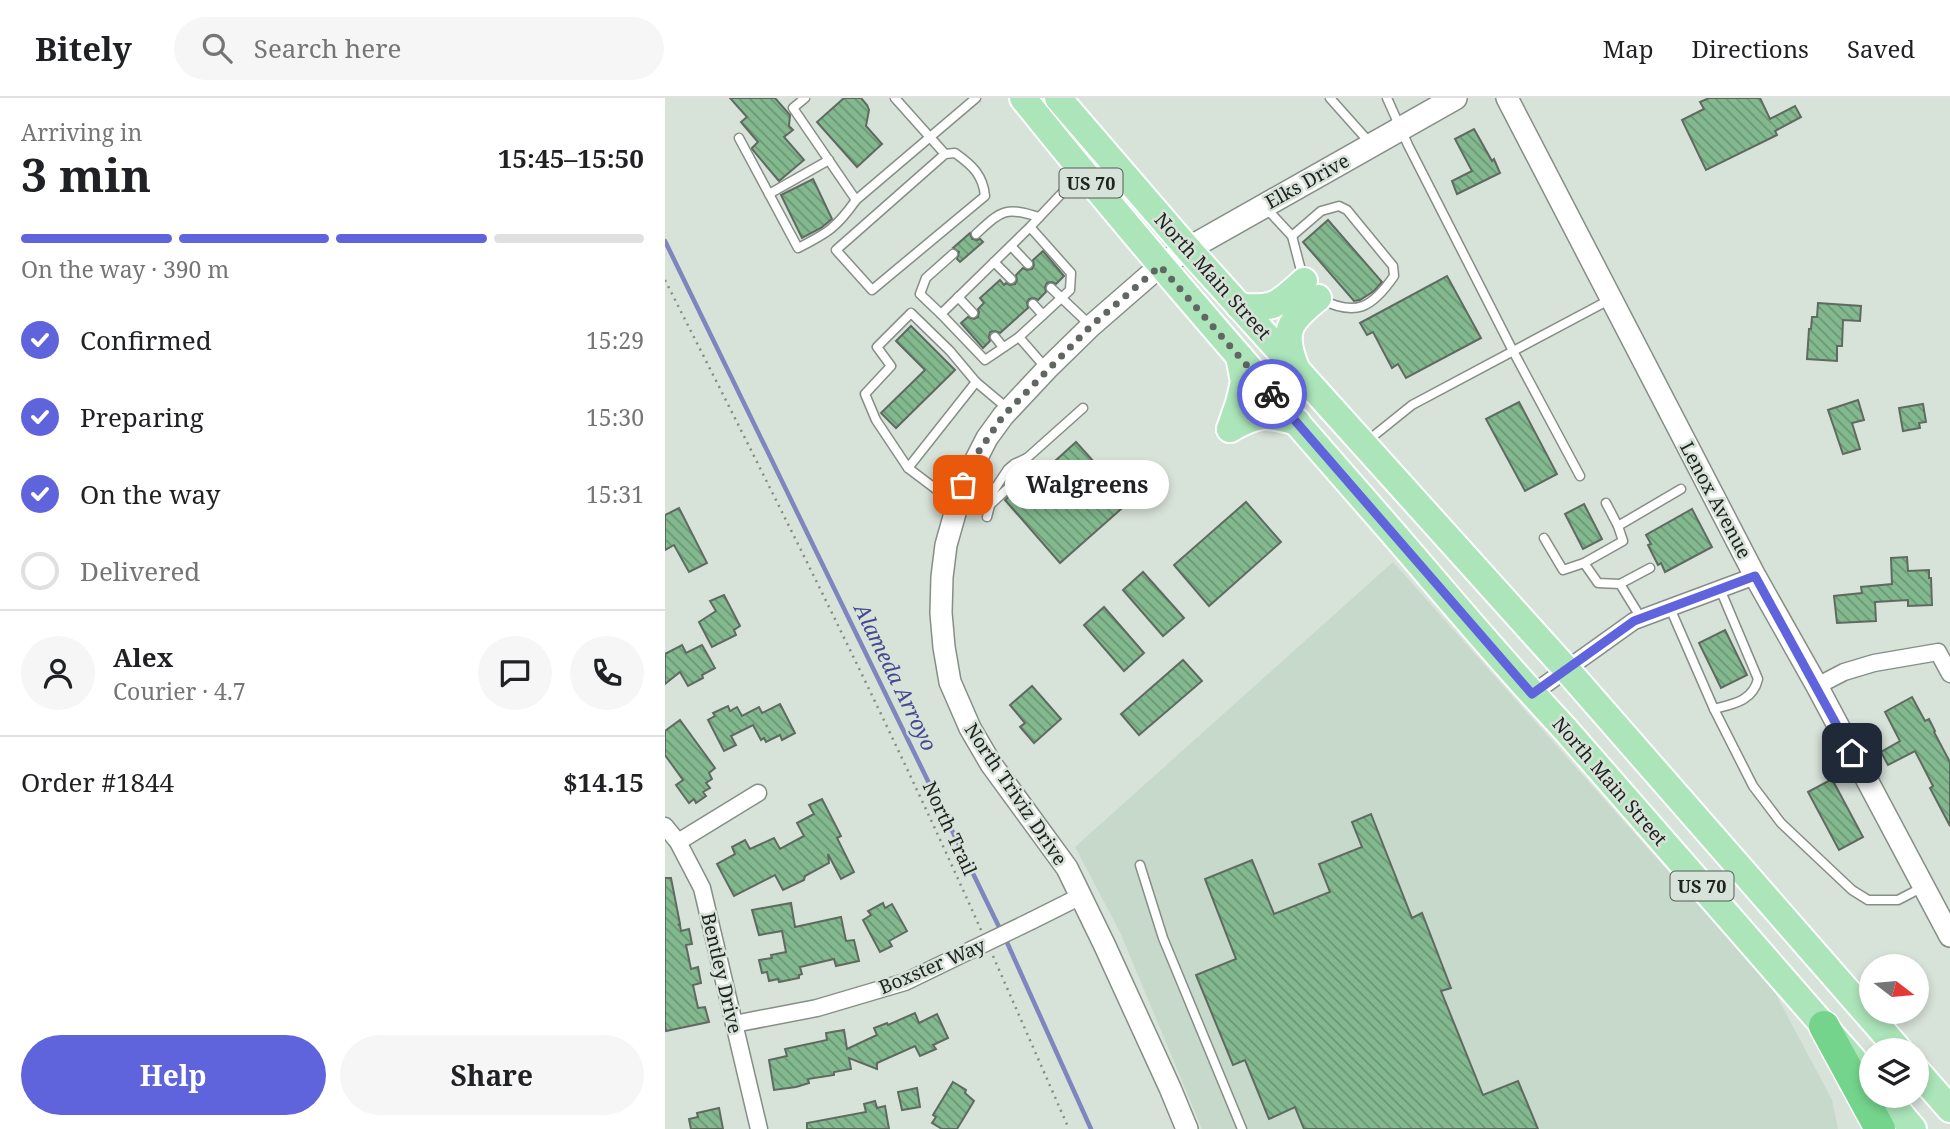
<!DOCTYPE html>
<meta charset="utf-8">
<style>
:root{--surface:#fff;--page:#f6f6f6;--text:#202124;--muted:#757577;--line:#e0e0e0;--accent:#6064dc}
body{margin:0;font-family:"Noto Serif",serif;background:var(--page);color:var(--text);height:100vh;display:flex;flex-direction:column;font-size:26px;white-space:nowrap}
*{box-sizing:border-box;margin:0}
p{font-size:23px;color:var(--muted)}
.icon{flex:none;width:38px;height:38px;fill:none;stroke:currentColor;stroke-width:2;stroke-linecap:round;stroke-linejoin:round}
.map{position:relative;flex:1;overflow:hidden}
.sheet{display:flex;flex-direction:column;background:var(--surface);width:665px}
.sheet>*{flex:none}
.needle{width:46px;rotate:106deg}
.controls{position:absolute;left:1194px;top:856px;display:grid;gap:14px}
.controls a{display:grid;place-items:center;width:70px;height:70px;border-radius:50%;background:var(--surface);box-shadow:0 4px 10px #0003;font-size:35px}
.pin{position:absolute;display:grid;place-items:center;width:60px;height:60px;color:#fff;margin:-30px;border-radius:14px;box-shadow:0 4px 10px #0006}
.courier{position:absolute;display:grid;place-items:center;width:70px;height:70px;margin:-35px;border:5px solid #6064dc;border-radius:50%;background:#fff;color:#222;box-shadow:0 2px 9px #0007}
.bubble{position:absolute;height:49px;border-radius:24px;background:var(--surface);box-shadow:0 4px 10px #0003;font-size:23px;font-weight:700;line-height:49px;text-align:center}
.summary em{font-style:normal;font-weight:700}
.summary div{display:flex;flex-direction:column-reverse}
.summary{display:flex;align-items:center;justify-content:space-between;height:119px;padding:0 21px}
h1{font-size:46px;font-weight:700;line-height:52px}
.bar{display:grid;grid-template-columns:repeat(4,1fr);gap:10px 7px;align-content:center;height:84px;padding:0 21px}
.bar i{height:9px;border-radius:5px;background:var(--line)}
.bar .active{background:var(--accent)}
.bar p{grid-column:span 4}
.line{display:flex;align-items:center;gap:18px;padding:0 21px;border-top:2px solid var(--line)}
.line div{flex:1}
.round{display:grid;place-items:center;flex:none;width:74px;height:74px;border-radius:37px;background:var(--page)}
ol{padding:0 21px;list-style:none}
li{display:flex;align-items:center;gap:21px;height:77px}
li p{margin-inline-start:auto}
li .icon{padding:7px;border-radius:50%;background:var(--accent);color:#fff;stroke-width:4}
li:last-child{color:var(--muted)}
li i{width:38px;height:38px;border:4px solid var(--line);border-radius:50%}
.primary-button{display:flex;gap:14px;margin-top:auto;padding:14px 21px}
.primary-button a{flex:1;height:80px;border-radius:42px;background:var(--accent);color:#fff;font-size:28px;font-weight:700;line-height:80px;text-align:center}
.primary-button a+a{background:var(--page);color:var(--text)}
header{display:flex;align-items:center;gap:42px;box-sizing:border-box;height:98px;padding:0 35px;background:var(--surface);border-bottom:2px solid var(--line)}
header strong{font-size:33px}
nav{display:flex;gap:38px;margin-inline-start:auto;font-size:24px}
.search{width:490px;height:63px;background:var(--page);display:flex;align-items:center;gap:18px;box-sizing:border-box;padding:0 24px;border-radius:38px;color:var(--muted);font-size:26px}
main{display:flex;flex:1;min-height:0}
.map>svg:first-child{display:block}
.built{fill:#c7d9ca}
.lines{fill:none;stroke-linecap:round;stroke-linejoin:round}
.stream{stroke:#7e86bd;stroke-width:4.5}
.building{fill:url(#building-back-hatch);stroke:#606a61;stroke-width:2}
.service-casing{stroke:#858f87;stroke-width:11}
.minor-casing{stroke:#858f87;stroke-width:19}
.tertiary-casing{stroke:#858f87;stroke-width:24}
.secondary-casing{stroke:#858f87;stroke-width:26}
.primary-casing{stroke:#fff;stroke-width:30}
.motorway-casing{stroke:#fff;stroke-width:33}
.path{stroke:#838b85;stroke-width:2.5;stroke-dasharray:2 5;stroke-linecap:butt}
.service{stroke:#fff;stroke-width:8}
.minor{stroke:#fff;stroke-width:16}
.tertiary{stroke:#fff;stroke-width:21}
.secondary{stroke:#fff;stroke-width:23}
.primary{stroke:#ace5ba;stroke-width:26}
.motorway{stroke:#74d48c;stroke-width:30}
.minor-bridge-casing{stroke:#858f87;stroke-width:19;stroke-linecap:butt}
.minor-bridge{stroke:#fff;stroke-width:16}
.done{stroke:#606661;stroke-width:7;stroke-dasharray:0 12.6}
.route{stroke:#6064dc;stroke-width:9}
.labels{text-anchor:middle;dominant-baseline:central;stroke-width:5;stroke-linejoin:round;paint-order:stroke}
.shield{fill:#d7e2d9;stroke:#575d58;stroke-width:2}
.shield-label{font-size:18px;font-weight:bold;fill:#202421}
.street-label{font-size:19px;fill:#202421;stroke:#d7e2d9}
.water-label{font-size:21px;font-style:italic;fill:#454a90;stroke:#d7e2d9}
</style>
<header>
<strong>Bitely</strong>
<div class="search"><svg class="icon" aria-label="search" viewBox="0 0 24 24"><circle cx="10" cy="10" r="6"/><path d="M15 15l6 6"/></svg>Search here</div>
<nav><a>Map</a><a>Directions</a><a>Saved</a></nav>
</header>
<main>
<section class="sheet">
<div class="summary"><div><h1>3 min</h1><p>Arriving in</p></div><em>15:45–15:50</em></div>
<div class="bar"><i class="active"></i><i class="active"></i><i class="active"></i><i></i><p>On the way · 390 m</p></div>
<ol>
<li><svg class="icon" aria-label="check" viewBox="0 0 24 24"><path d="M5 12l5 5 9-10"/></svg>Confirmed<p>15:29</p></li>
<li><svg class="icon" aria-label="check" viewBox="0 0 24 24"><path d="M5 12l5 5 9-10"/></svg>Preparing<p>15:30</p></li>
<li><svg class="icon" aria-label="check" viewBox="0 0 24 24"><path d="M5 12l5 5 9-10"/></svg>On the way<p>15:31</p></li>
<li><i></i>Delivered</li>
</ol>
<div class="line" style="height:126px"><a class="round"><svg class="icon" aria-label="person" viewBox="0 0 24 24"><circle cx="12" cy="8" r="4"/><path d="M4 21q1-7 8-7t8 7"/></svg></a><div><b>Alex</b><p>Courier · 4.7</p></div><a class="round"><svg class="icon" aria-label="chat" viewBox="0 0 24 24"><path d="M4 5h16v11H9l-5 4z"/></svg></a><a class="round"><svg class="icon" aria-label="phone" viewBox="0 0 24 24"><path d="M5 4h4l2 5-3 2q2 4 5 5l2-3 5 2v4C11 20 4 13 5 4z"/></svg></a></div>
<div class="line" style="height:91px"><div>Order #1844</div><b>$14.15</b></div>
<div class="primary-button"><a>Help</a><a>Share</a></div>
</section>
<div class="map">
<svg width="1285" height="1031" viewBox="0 0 1285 1031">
<defs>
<pattern id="building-back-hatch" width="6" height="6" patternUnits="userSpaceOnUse" patternTransform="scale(1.75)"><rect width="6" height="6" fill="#83b98f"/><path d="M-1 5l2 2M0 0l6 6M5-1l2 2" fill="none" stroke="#6b9674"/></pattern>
</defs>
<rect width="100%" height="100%" fill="#d7e2d9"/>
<!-- built -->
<path class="built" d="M728,464L1108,891L1167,1002L1173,1031H537L455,834L410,749Z"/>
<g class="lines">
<!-- stream -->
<g class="stream">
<path d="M0,143L336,833"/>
<path d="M340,840L426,1031"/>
</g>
</g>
<!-- building -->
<g class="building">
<path d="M65,0H110L125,17L124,28L128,32L119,39L139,62L114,83L87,51V50L93,44L76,24L82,19Z"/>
<path d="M179,0H196L202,7L204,12L201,28L217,46L192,69L152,24Z"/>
<path d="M1044,0H1095L1105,21L1130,8L1136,19L1110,33L1112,37L1041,72L1017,22L1039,11L1035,4Z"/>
<path d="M809,31L827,63L829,61L835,75L792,96L787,83L807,73L790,41Z"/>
<path d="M148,81L167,121L156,130L137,140L116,97Z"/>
<path d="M663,122L717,184L709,193L695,202L689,203L638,144Z"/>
<path d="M305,135L307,141L312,142L315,141L318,144L295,164L292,161L294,154L288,150Z"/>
<path d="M378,153L399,178L391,186L387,184L382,185L380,189L381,194L373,202L369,200L364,201L362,205L363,210L335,235L330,233L325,234L324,239L325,243L318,250L296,225L303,219L309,221L313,219L314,214L313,211L319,205L315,200L335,182L339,187L341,185L345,187L350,186L352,182L351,177L358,170L362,172L367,171L369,167L368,162Z"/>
<path d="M782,178L816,240L741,280L733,266L727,270L708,234L702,237L695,225Z"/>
<path d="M1153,205L1196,208L1195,223L1178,222L1177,248H1172V263L1142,261L1144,231H1146L1147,219H1152Z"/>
<path d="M246,228L290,272L231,330L216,315L260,272L231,243Z"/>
<path d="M1193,302L1199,322L1187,325L1195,351L1178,356L1163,312Z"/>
<path d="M854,304L892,376L860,393L821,321Z"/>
<path d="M1258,306L1261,324L1254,325L1255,330L1238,333L1234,310Z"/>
<path d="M411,344L438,374L442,371L462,394L458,398L464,404L395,465L340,402L353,390L356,394Z"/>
<path d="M581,404L616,444L544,508L509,467Z"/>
<path d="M919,406L937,441L918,451L900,416Z"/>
<path d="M14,410L42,465L24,474L9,447L0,452V417Z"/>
<path d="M1027,411L1047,449L1000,474L996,465L993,467L983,447L986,446L981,437Z"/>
<path d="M1242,459L1243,473L1264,472V480H1266L1267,507L1243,508V502L1210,504L1211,523L1172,525L1169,498L1197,495L1196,489L1227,486L1226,460Z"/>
<path d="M478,474L519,520L498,538L458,492Z"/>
<path d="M59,497L75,528L69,532L71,537L47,549L34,524L51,513L45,503Z"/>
<path d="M439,509L479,555L459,573L419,527Z"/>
<path d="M1060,532L1082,577L1056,590L1034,545Z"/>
<path d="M17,547L21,555L37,547L50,570L37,577L38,580L23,588L15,574L0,586V556Z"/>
<path d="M518,562L537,583L474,637L456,616Z"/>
<path d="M367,588L396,621L369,645L355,629L360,625L345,607Z"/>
<path d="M1247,599L1260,623L1264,621L1270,633L1269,634L1285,664V728L1265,690L1268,688L1250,653L1223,667L1216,654L1235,643L1220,614Z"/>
<path d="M115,606L130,635L117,642L115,637L101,644L99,640L96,642L88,627L66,638L71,647L59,653L43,622L50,618L48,615L63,608L65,613L72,609L77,618L94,609L97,615Z"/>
<path d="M15,622L50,670L44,675L47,681L41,685L45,690L38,694L41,698L31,705L29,701L24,705L11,687L18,682L0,657V633Z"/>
<path d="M1167,681L1198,739L1174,752L1143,694Z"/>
<path d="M157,701L176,738L172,740L189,774L176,781L163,756L164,765L140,778L139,782L118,792L110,777L69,798L52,766L70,756L67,749L80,742L85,751L109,740L115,751L139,738L132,725L149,716L144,707Z"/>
<path d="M706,716L747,820L757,815L786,890L776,893L818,997L853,983L873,1031H639L630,1009L604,1021L580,962L568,967L531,877L571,861L540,781L587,762L609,816L665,794L654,766L697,749L687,724Z"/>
<path d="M0,780H6L15,826L13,827H15L16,833L24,831L27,846L21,847L26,871L33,869L36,885L28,887L33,910L40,909L44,924L1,933L0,927Z"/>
<path d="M126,805L130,829L176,819L181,843L189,842L194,863L171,868L169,861L135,869L137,876L134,877V880L114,884L113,881L104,883L102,874L97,875L94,862L107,860L106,857L121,854L117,833L94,837L87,812Z"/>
<path d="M218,805L220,810L227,806L242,833L224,843L227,848L215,854L198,822L206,817L203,813Z"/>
<path d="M250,915L254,925L272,916L283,940L268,947L271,951L255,958L250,948L212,965V971L184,960L186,971L169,974V977L143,981L144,985L131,989L109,992L104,962L122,958L120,951L162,942L161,935L179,932L182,951L212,937L209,930L222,925L223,927Z"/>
<path d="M288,984L301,992L300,995L309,1003L292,1031H277L267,1025L271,1019L268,1017Z"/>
<path d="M252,990L255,1009L237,1012L233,994Z"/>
<path d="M210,1003L212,1010L220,1008L224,1031H142V1025L201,1014L199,1006Z"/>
<path d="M54,1010L58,1031H26L24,1021L33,1019L32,1015Z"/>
</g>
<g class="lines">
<!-- service casing -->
<g class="service-casing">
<g id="service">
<path d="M230,0L280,56"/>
<path d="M665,0L705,45"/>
<path d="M722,0L743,47L848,253L915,378"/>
<path d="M74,40L133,150C163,135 172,129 191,102L128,10L140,0"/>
<path d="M290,55C307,67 318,77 320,98L207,192L171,152L280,56Z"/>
<path d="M104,96L164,62"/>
<path d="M191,102L311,0"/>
<path d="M601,110L627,138L638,180"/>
<path d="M365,129L406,175L405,192L354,239L320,262L276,216L365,129L415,76"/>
<path d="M311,136C336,113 340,108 374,119"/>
<path d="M627,138L656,113L674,108L682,112L728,168L729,178C707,210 691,219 655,201"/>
<path d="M346,148L363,166"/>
<path d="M329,164L346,181"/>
<path d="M386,190L424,226"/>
<path d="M293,199L308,215"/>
<path d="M368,206L378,217"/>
<path d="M276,216L255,196L261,180L288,156"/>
<path d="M330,239L338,249"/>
<path d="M354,239L380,269"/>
<path d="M701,344L747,307L946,201"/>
<path d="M243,370L211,322L200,296L226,268L212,249L246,215L285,253L311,284"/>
<path d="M941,405L953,428"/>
<path d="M326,406L356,378L362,360"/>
<path d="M292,407L243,370L311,284L342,310"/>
<path d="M322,419L329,392L343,371L349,366L362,360L418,310"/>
<path d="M879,440L898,472L919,465"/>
<path d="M955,486L985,470"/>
<path d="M1005,510L1049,611L1088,688L1116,725L1187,792L1203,802H1233L1258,789"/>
<path d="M976,520L955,486L933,485L919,465L958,443L953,428L1016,391"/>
<path d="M1049,611C1068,606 1088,603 1093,581L1055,491"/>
<path d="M475,767L498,840L577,1031"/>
</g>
</g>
<!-- minor casing -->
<g class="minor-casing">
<g id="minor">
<path d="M1152,588L1179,574L1209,565L1273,554L1285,576"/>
<path d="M867,596L969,523L1090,478"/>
<path d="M0,728L13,744L37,790L94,1031"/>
<path d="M13,744L93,695"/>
<path d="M366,823L416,798"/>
<path d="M69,926L152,910L240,884L306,852"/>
</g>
</g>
<!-- tertiary casing -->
<g class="tertiary-casing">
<g id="tertiary">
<path d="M842,0L1090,478L1152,588L1285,838"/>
<path d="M495,168L426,228L382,271L338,318L322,340L298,387L281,447L277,479L276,515L279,549L285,584L305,630L326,666L402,770L439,846L505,990L522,1031"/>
</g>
</g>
<!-- secondary casing -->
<g class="secondary-casing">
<path id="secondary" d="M495,168L523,151L790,0"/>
</g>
<!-- primary casing -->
<g class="primary-casing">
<g id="primary">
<path d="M358,0C471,141 589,276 708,412C772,485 833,560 900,631L1206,982"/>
<path d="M393,0L523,151L902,572L1234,952"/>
<path d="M574,208C609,213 615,205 639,183"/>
<path d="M631,270C616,233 624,223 653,200"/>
<path d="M565,331L574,305L579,284L574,258"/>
<path d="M565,331C593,315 601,315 632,324"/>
<path d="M1251,972L1285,1011"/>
<path d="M1220,998L1248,1031"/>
</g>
</g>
<!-- motorway casing -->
<g class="motorway-casing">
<path id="motorway" d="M1159,928L1215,1031"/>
</g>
<!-- path -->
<g class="path">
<path d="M0,182C109,397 218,612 316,832"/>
<path d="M328,858L404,1031"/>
</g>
<!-- service -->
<use href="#service" class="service"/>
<!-- minor -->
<use href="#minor" class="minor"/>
<!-- tertiary -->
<use href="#tertiary" class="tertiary"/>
<!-- secondary -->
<use href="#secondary" class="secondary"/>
<!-- primary -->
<use href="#primary" class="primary"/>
<!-- motorway -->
<use href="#motorway" class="motorway"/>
<!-- minor-bridge casing -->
<g class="minor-bridge-casing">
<path id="minor-bridge" d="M306,852L366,823"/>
</g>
<!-- minor-bridge -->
<use href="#minor-bridge" class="minor-bridge"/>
</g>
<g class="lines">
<!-- done -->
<path class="done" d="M298,387L314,353L338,318L426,228L495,168L607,296"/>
<!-- route -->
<path class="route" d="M607,296L867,596L969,523L1090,478L1187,655"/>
</g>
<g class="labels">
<!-- shield labels -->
<g class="shield">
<rect x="394.5" y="70.5" width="63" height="29" rx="5"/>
<rect x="1005.5" y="773.5" width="63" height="29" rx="5"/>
</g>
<g class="shield-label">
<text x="426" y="85">US 70</text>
<text x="1037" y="788">US 70</text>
</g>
<!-- street labels -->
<g class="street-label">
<text transform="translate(642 83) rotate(-29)">Elks Drive</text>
<text transform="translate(548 178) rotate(48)">North Main Street</text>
<text transform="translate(1051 402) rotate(62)">Lenox Avenue</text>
<text transform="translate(945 683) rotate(49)">North Main Street</text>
<text transform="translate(351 696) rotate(56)">North Triviz Drive</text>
<text transform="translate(285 730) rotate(65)">North Trail</text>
<text transform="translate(267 868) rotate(-23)">Boxster Way</text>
<text transform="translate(57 875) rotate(77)">Bentley Drive</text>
</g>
<!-- water labels -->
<g class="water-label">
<text transform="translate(231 579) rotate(64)">Alameda Arroyo</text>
</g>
</g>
</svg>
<div class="controls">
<a><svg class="needle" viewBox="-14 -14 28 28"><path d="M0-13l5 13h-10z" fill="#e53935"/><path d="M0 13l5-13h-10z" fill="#757577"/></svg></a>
<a><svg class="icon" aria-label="layers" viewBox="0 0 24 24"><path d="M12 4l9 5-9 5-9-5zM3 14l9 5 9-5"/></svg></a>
</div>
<div class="pin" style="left:298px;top:387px;background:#ea580c"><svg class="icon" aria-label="bag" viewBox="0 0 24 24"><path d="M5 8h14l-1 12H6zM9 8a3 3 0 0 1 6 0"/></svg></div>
<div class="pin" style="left:1187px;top:655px;background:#1f2937"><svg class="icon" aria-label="home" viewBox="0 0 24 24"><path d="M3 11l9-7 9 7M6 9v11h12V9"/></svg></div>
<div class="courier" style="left:607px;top:296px"><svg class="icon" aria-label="bike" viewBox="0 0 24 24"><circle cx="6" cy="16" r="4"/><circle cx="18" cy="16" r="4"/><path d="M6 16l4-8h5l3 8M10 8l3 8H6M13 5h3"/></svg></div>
<div class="bubble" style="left:340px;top:362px;width:164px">Walgreens</div>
</div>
</main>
